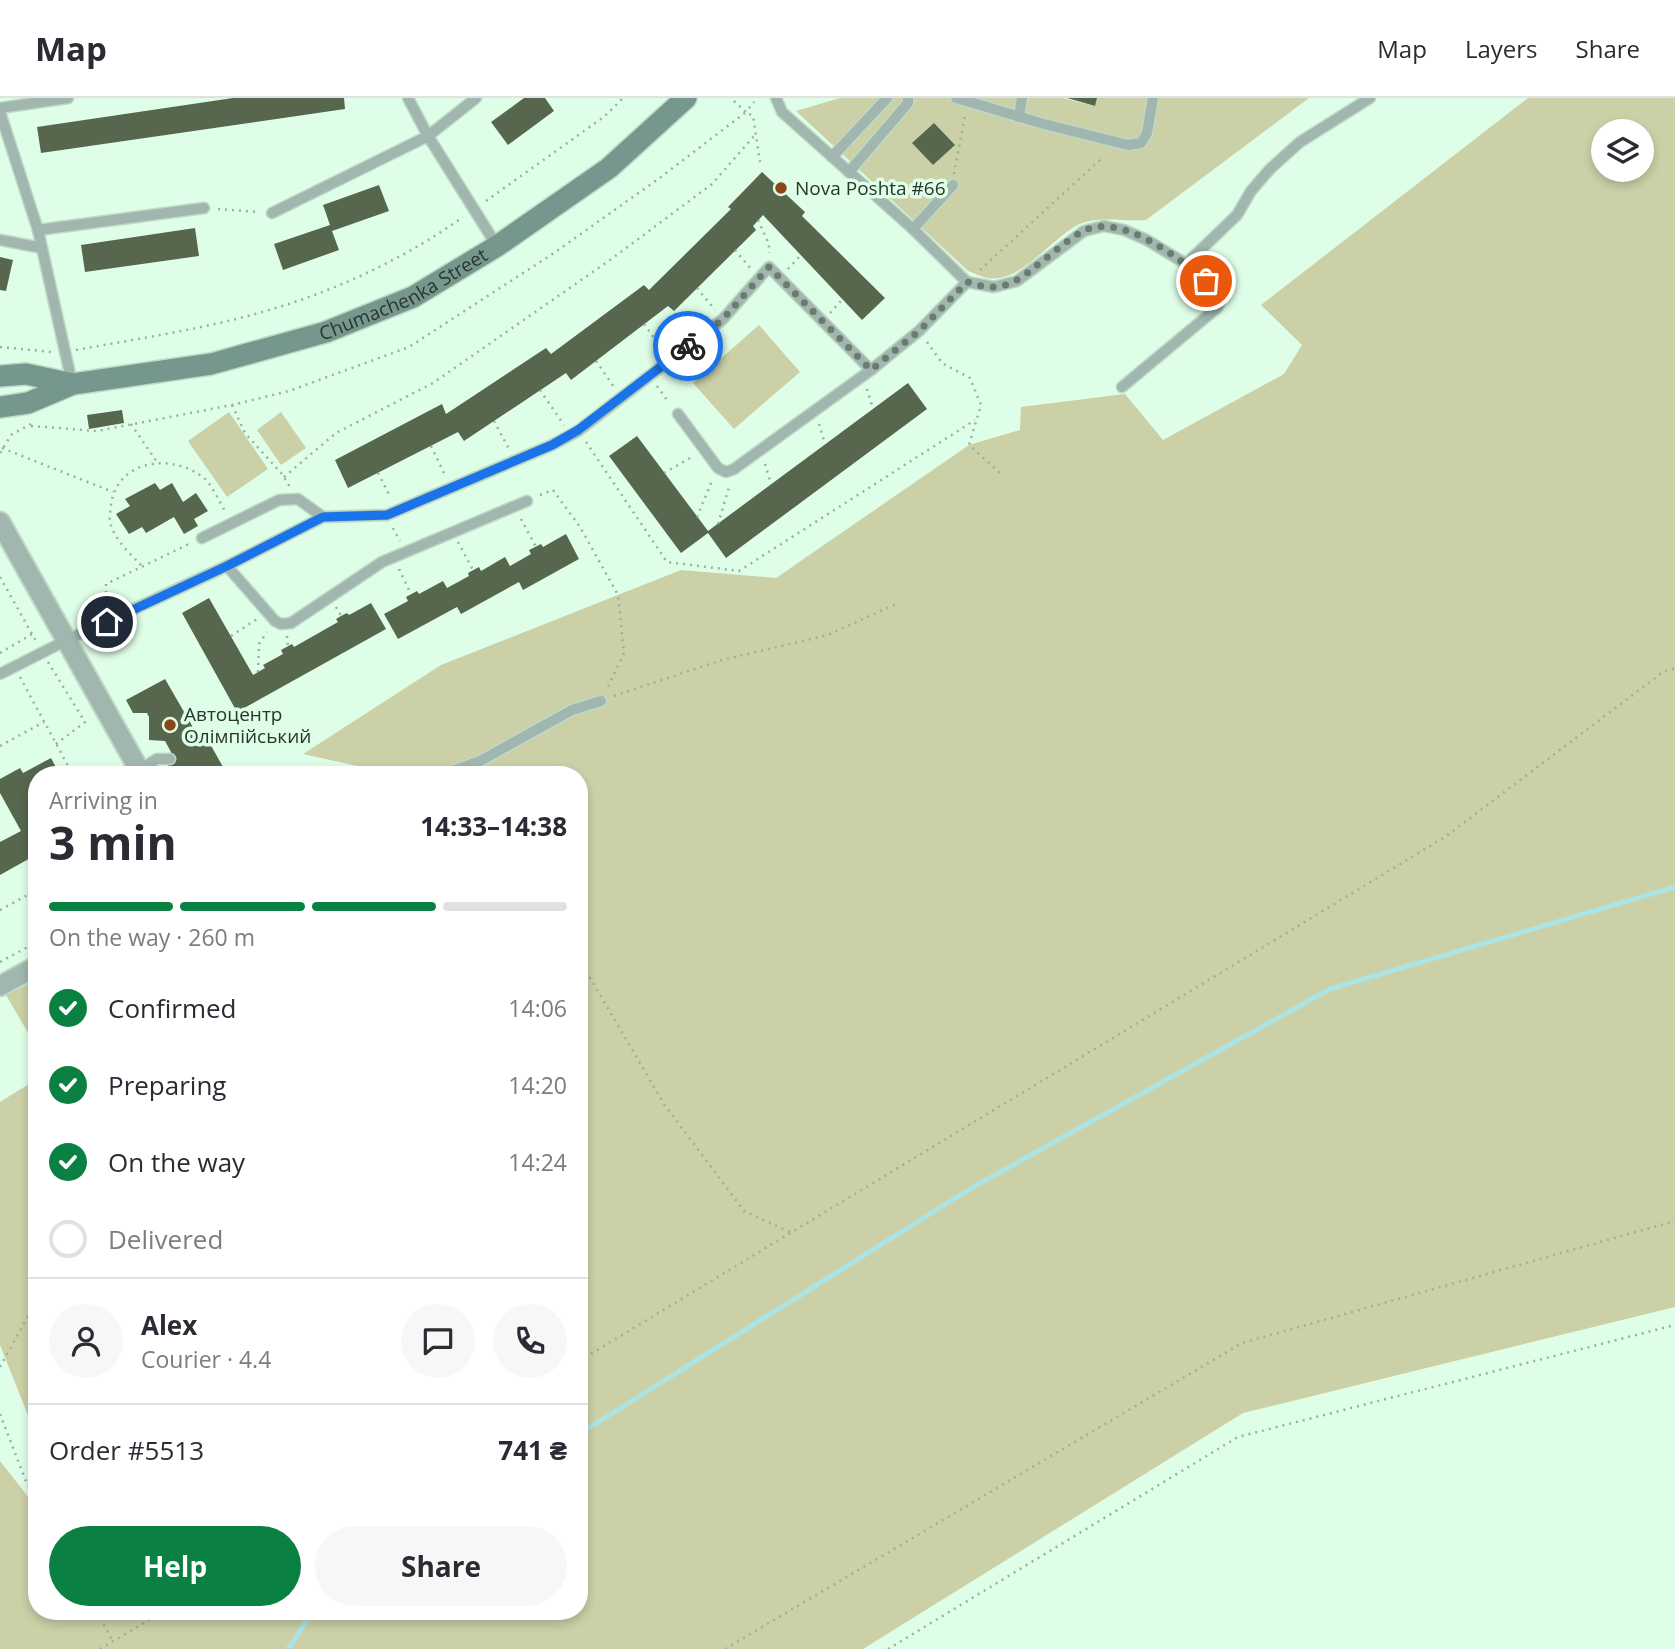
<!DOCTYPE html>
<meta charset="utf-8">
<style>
:root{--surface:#fff;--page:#f7f7f7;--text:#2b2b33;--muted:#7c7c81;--line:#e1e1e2;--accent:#0b8043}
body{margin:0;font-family:"Open Sans",sans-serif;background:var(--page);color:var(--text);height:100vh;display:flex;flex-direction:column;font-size:26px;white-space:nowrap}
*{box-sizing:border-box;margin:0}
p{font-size:23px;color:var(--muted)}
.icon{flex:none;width:38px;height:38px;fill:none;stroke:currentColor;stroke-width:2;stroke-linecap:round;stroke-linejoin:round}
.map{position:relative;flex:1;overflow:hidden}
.drawer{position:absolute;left:28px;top:668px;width:560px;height:854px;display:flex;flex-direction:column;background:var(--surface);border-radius:28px;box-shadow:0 4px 10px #0003}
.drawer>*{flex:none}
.buttons{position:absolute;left:1591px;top:21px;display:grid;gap:14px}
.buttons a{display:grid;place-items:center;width:63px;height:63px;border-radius:50%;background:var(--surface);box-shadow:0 4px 10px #0003;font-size:35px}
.pin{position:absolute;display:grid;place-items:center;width:60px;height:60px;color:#fff;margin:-30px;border:4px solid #fff;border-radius:50%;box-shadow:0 2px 7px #0007}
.courier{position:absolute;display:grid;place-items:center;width:70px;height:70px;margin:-35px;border:5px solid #1a73e8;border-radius:50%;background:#fff;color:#222;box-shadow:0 2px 9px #0007}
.overview em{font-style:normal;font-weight:700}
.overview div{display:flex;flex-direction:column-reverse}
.overview{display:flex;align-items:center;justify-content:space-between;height:119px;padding:0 21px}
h1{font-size:46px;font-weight:700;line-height:52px}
.bar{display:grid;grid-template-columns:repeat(4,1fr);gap:10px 7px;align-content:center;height:84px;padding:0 21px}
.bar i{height:9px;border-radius:5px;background:var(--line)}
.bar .selected{background:var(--accent)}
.bar p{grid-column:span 4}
.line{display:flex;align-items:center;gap:18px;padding:0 21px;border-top:2px solid var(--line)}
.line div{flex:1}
.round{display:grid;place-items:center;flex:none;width:74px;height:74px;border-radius:37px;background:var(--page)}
ol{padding:0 21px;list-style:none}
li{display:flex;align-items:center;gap:21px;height:77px}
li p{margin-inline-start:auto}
li .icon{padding:7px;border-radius:50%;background:var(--accent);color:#fff;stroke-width:4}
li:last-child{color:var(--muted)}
li i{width:38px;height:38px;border:4px solid var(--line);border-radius:50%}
.action{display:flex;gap:14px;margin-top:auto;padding:14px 21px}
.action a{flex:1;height:80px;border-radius:42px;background:var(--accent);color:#fff;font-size:28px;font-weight:700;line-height:80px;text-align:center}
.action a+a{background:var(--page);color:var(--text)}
header{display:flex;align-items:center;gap:42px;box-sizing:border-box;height:98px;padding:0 35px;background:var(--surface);border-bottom:2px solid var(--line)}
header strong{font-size:33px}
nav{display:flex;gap:38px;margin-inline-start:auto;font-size:24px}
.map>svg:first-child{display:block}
.green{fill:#cbd0a7;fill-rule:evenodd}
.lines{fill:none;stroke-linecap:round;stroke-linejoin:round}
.stream{stroke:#ace4e4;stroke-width:5}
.building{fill:#57674e}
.lane-casing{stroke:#bedac6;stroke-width:13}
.street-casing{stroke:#bedac6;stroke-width:23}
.secondary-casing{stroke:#bedac6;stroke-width:24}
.path{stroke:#99b1a0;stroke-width:2.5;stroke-dasharray:2 5;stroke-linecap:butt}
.lane{stroke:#a0b6af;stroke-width:10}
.street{stroke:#a0b6af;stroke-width:19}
.secondary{stroke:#76978d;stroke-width:21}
.done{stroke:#697c6e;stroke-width:7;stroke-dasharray:0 12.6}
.route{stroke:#1a73e8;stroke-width:9}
.poi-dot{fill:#8a4619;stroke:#dffee8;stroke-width:2.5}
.labels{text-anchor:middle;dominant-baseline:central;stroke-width:7;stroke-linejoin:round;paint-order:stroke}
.poi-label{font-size:19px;fill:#2a362d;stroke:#dffee8;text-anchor:start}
.street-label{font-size:19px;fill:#2a362d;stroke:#dffee8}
</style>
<header>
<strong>Map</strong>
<nav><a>Map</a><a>Layers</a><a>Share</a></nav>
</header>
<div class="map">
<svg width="1675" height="1551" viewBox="0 0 1675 1551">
<rect width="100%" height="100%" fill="#dffee8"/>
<!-- green -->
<g class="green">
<path d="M840,0H1063L1094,8L1097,0H1309L1146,122C1123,124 1096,117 1076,128C1049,143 1020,185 988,180C982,179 974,175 968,173L796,13Z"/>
<path d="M1528,0H1675V1209L1243,1315L863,1551H0V1363L37,1410V1514H579V677H398L303,656L441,567L681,472L776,480L969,347L1020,332L1021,309L1125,296L1163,342L1284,276L1302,247L1261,207ZM1603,33H1642V72H1603Z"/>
<path d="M759,227L800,274L734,331L693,285Z"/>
<path d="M229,314L268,371L227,399L188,343Z"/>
<path d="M281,314L306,350L281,367L257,332Z"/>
<path d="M37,882V950L6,897Z"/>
<path d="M37,981V1378L29,1320L0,1247V1004Z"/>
</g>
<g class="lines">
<!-- stream -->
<g class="stream">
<path d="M579,1336L973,1089L1330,891L1675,789"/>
<path d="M288,1551L312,1514"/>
</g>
</g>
<!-- building -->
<g class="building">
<path d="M233,0H344L345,11L41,55L37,29Z"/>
<path d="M524,0H545L554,13L508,47L491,24Z"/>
<path d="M1067,0H1097L1095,8Z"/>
<path d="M934,25L955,47L933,67L912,45Z"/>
<path d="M762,74L805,114L802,118L885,200L862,222L763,117L753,128L756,132L674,213L668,208L571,282L566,275L464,343L458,334L348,390L335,362L442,306L446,316L546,250L551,256L644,187L649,192L731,111L728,109Z"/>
<path d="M379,87L389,113L332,133L339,152L283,172L274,146L330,127L323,107Z"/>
<path d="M195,130L199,158L85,174L81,147Z"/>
<path d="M0,159L13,162L6,193L0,192Z"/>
<path d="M908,285L927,311L726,460L708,435L681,455L609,358L637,338L708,433Z"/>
<path d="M122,312L124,325L89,331L87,317Z"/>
<path d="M155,385L160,392L172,385L183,404L196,395L208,413L194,421L198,428L184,436L174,419L146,435L142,429L129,436L116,416L130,408L125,401Z"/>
<path d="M566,436L579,461L523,492L519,484L461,516L457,509L398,541L384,516L408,503L406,499L417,493L419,496L443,483L447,490L469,478L468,475L479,469L481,473L505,459L510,468L531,456L529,452L541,446L543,449Z"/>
<path d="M209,500L253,577L265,570L263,567L283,556L281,552L292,546L294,549L338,524L336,521L341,518L347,515L349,517L371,505L386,531L237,614L182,515Z"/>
<path d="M165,581L198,638L204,635L223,669L209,677H171L167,673L171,654L165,643L149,642V619L147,615H133L126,602Z"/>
<path d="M51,660L60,677H37V764L34,758L0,777V744L21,733L0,695V681L20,670L23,675Z"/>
</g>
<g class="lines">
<!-- lane casing -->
<g class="lane-casing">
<g id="lane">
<path d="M408,0L428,38L497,148"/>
<path d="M776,0L782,14L913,131L967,184L994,189L1017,183L1084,133L1104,128L1124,132L1147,142L1186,166L1218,193L1221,202L1217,210L1122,289"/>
<path d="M956,0L1044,26L1128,47L1141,45L1147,35L1153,0"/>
<path d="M0,10L68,0"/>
<path d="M0,14L38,132L72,285"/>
<path d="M1019,19L1022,0"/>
<path d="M832,59L887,0"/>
<path d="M849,74L908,5V0"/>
<path d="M272,115L428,38L476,0"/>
<path d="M913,131L953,87"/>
<path d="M38,132L204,110"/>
<path d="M0,142L42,150"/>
<path d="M1186,166L1237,117L1251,93L1270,71L1300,44L1370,0"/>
<path d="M871,272L919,233L967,184"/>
<path d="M202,440L279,402L298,401L323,419"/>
<path d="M227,468L275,523L281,526L291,525L382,464L527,403"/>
<path d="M0,576L65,543L227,468L323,419L387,417L552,347L578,333L723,221L769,169L871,272L734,371L726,374L718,370L678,316"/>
<path d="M139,672L157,661H170"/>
<path d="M356,677H374"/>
<path d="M442,677L480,663L572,612L601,603"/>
</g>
</g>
<!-- street casing -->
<g class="street-casing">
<g id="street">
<path d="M0,424L142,677"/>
<path d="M0,888L37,868"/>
</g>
</g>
<!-- secondary casing -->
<g class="secondary-casing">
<g id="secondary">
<path d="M0,278L26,276L73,286"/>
<path id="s1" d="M0,309L28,305L73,286L211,266L326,234L413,199L497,148L609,70L686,0"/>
</g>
</g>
<!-- path -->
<g class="path">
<path d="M734,3L746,14L754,4"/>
<path d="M954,76L965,17"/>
<path d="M486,103L605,18L623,0"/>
<path d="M218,111L260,114"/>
<path d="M758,122L769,146V155"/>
<path d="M735,152L751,171"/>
<path d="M788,171L800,158"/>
<path d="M980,172L1101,61"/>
<path d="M697,190L715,212"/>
<path d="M830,215L842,202"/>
<path d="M644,226L663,252"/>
<path d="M927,244L942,265L970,280L981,307L969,347L1000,375"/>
<path d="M0,249L52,254"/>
<path d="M76,252C136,241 197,232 255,216C329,196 401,163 463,119"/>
<path d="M596,263L614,289"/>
<path d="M657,288L669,305"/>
<path d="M867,291L873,311"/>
<path d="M540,292L564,327"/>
<path d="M232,307L245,335L282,376L290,389"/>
<path d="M494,323L509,351"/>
<path d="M131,326L157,364"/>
<path d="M819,326L825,346"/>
<path d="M31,328L97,333L232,307L289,293L409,249L554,155L661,79L746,14L753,18L760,64"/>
<path d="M586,344L667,464L739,473L975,322"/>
<path d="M431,348L445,377"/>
<path d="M2,350L113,394"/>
<path d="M0,355L11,337L31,326"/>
<path d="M765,366L771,386"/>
<path d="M378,375L391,400"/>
<path d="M664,375L692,359"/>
<path d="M284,379L336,335L433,285L610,162L712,86L755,37"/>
<path d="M540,397L553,392L580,429L618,497L624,555L606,593"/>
<path d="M697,419L712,383"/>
<path d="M521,421L536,449"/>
<path d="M718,426L730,386"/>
<path d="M393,430L400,443"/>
<path d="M458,444L473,472"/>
<path d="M141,467C130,456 113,440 110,423C109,419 111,411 111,407C117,361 173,354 205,381C213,389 219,403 225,413"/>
<path d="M399,471L411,496"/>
<path d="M0,479L36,543"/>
<path d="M106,509V486L189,446"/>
<path d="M336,509L341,518"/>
<path d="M231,538L257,521"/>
<path d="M287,538L288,549"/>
<path d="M0,555L32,536"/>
<path d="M48,564L85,624L56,646"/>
<path d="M258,574L259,546L267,534"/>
<path d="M20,579L73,677"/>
<path d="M614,598L722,562L828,537L896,506"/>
<path d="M0,648L44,624"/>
<path d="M31,795L37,807"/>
<path d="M0,812L37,792"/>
<path d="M579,861L664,1006L744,1113L792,1135"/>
<path d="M0,864L37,844"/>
<path d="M579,1263L1445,739L1663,574L1675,570"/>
<path d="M0,1269L37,1202"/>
<path d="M0,1316L25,1381L37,1404"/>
<path d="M97,1514L113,1544"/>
<path d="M100,1551L162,1514"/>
<path d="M725,1551L1242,1245L1675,1123"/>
<path d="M888,1551L1238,1339L1675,1227"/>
</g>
<!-- lane -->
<use href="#lane" class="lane"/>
<!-- street -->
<use href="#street" class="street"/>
<!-- secondary -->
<use href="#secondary" class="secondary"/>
</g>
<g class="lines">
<!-- done -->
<path class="done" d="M688,248L723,221L769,169L871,272L919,233L967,184C975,186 985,190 993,189C1009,189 1024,178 1036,168C1051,157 1067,142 1083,133C1121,114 1179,160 1206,183"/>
<!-- route -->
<path class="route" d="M107,524L227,468L323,419L387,417L552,347L578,332L688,248"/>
</g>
<!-- markers -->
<g class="poi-dot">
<circle cx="781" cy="90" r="7"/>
<circle cx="170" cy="627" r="7"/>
</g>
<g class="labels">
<!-- poi labels -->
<g class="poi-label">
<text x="795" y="90">Nova Poshta #66</text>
<text x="184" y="616">Автоцентр<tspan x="184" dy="22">Олімпійський</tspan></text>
</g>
<!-- street labels -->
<g class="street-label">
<text stroke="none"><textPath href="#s1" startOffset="422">Chumachenka Street</textPath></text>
</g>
</g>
</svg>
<div class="buttons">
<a><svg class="icon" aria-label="layers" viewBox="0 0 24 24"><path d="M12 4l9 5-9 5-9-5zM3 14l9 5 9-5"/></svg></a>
</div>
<div class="pin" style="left:1206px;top:183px;background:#ea580c"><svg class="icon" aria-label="bag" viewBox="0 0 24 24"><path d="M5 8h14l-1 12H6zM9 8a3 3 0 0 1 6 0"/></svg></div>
<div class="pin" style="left:107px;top:524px;background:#1f2937"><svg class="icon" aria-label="home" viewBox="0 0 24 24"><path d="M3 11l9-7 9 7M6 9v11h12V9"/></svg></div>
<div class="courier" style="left:688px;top:248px"><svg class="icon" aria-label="bike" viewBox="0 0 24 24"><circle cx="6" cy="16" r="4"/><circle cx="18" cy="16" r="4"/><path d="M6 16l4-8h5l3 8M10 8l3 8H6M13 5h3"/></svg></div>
<section class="drawer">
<div class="overview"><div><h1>3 min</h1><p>Arriving in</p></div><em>14:33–14:38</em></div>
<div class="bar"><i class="selected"></i><i class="selected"></i><i class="selected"></i><i></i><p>On the way · 260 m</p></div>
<ol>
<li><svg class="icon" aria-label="check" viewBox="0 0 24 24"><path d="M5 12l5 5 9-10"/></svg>Confirmed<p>14:06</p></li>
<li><svg class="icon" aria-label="check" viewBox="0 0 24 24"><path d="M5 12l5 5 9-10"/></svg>Preparing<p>14:20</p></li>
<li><svg class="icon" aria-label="check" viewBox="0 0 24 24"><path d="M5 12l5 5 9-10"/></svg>On the way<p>14:24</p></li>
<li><i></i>Delivered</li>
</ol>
<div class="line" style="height:126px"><a class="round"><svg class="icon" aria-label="person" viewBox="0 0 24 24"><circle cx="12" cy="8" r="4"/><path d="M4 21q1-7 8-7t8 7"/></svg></a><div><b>Alex</b><p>Courier · 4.4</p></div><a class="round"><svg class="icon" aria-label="chat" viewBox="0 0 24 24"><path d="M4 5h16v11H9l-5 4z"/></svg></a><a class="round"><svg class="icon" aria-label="phone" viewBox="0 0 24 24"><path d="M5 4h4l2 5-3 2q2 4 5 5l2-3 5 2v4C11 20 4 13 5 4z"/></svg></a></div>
<div class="line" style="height:91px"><div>Order #5513</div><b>741 ₴</b></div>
<div class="action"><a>Help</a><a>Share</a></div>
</section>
</div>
